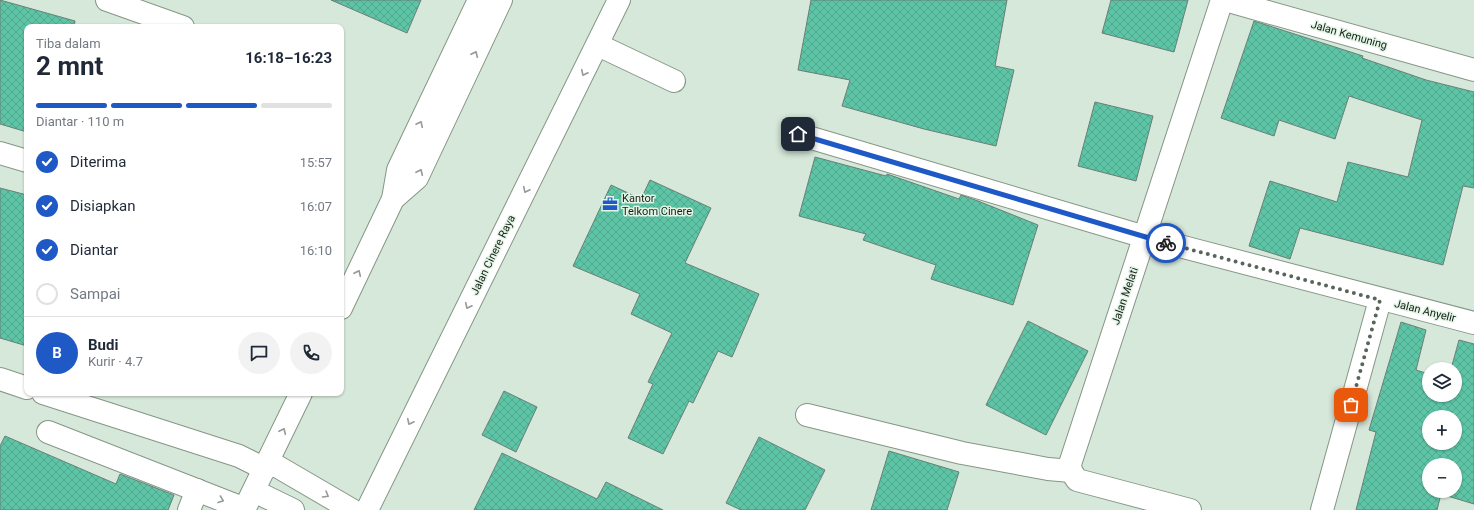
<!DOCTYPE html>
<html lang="id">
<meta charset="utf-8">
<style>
:root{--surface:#fff;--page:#f2f2f3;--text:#1f2937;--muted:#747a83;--line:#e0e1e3;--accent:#1f59c6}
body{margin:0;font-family:Roboto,sans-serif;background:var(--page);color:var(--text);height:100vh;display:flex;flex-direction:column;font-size:15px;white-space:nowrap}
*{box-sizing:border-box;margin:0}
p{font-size:13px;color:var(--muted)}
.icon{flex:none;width:22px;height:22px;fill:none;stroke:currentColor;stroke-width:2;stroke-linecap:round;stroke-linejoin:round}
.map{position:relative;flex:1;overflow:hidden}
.details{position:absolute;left:24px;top:24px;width:320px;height:372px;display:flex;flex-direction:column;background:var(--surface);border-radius:8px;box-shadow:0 1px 3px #0004}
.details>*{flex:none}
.fabs{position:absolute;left:1422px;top:362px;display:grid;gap:8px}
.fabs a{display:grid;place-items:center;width:40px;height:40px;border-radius:50%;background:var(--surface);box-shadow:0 1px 3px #0004;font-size:20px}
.pin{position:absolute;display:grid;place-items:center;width:34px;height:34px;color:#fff;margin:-17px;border-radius:8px;box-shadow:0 2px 6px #0006}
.courier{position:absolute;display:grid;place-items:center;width:40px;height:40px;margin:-20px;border:3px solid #1f59c6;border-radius:50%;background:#fff;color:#222;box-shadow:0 1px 5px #0007}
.summary em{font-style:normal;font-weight:700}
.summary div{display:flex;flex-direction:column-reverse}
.summary{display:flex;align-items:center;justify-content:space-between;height:68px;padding:0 12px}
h1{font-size:26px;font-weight:700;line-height:30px}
.bar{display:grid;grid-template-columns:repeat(4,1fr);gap:6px 4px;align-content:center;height:48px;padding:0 12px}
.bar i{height:5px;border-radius:3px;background:var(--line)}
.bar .current{background:var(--accent)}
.bar p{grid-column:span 4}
.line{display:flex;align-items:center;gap:10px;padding:0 12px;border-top:1px solid var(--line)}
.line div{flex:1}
.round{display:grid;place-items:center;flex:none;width:42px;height:42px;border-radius:21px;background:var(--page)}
ol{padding:0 12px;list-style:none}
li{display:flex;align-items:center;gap:12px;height:44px}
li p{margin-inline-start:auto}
li .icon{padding:4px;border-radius:50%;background:var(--accent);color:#fff;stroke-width:4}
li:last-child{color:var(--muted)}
li i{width:22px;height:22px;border:2px solid var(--line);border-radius:50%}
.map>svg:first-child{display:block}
.building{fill:url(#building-cross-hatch);stroke:#697f77;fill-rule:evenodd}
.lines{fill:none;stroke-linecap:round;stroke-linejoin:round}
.minor-casing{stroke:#859687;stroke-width:24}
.major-casing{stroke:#859687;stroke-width:24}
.minor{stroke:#fff;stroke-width:22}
.major{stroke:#fff;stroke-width:22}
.oneway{stroke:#969997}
.done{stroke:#59645b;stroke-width:4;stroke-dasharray:0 7.2}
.route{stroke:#1f59c6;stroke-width:5}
.labels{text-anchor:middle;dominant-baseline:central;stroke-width:3;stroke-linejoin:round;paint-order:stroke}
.street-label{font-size:11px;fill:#161d17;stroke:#e3f6e6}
.poi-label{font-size:11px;fill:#161d17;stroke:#e3f6e6;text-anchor:start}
</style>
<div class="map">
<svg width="1474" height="510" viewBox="0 0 1474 510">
<defs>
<pattern id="building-cross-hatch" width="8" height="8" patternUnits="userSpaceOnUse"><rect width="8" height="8" fill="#5dc4a6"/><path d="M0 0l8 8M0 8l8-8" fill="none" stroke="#50a88e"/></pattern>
</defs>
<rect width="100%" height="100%" fill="#d6e8d9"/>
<!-- building -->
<g class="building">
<path d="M0,0L75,21L74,27H27V132L0,124Z"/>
<path d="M331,0H421L407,33Z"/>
<path d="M811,0H1007L995,66L1014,70L996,146L924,129L842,106L850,80L798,70Z"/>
<path d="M1111,0H1188L1174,52L1102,33Z"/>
<path d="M1254,21L1363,56L1362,58L1426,80L1474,92V188L1463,186L1443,265L1300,228L1290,259L1249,246L1270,181L1337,202L1348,162L1408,177L1422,120L1349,96L1335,139L1279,120L1274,136L1221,118Z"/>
<path d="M1095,102L1153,116L1136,181L1078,166Z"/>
<path d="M815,157L886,176L887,174L959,199L961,195L978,201L1038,225L1013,305L931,279L936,265L863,240L866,234L799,216Z"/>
<path d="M650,180L711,208L685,263L759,294L732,357L718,351L693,403L689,401L663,454L628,438L653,384L648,382L672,333L631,314L640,294L573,266L611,185L641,199Z"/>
<path d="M0,188L27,195V346L0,338Z"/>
<path d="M1028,321L1088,351L1046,435L986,405Z"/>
<path d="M1401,322L1426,330L1416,370L1429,374V395H1455V369H1451L1459,340L1474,344V504L1441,494L1437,510H1356L1376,432L1369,430ZM1429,417H1455V443H1429ZM1429,465H1455V491H1429Z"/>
<path d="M504,391L537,407L516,452L482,435Z"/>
<path d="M5,436L116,484L120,474L174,495L168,510H0V446Z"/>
<path d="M759,437L825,470L805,510H741L726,503Z"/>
<path d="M889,451L959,472L947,510H871Z"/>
<path d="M502,453L597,499L606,482L663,510H474Z"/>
</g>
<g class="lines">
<!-- minor casing -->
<g class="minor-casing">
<g id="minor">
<path d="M107,0L183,27"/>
<path d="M1225,0L1474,70"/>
<path d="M598,45L674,81"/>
<path d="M798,134L1145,237L1474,323"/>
<path d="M0,153L27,161"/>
<path d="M0,379L27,388"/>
<path d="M43,393L239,456L265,469"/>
<path d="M807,415L962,453L1048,469L1071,471"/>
<path d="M48,432L245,509"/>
<path d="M189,510L197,490"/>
<path d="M1190,510L1077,480L1071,471L1070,464L1222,0"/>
<path d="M1322,510L1380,300"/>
</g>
</g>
<!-- major casing -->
<g class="major-casing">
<g id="major">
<path d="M393,199L417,178L501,0"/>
<path d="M341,308L393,199L398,170L479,0"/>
<path d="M268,461L352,510"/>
<path d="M254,491L293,510"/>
<path d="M244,510L301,393"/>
<path d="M367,510L619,0"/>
</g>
</g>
<!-- minor -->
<use href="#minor" class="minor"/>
<!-- major -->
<use href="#major" class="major"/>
</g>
<!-- one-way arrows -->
<defs><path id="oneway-chevron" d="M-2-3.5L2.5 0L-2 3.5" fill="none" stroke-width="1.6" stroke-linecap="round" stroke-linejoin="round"/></defs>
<g class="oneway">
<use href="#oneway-chevron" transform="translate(475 54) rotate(-65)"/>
<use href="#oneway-chevron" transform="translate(584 73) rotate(116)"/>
<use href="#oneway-chevron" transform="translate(420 124) rotate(-64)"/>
<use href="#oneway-chevron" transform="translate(420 172) rotate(-65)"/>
<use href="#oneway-chevron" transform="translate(526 190) rotate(116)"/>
<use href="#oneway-chevron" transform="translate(358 273) rotate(-65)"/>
<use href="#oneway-chevron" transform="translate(468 306) rotate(116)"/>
<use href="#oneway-chevron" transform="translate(410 422) rotate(116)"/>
<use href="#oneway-chevron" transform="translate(283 431) rotate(-65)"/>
<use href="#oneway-chevron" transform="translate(326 495) rotate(30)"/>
<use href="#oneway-chevron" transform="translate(221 500) rotate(20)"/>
</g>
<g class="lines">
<!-- done -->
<path class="done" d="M1166,243L1380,300L1351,405"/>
<!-- route -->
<path class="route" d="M798,134L1166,243"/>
</g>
<!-- icons -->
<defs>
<g id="office-bare" transform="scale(1.2)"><path d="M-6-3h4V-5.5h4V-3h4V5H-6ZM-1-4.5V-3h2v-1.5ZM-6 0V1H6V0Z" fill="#1f59c6" stroke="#e3f6e6" stroke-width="2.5" paint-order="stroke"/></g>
</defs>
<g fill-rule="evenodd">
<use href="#office-bare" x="610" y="204"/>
</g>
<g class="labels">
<!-- street labels -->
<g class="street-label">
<text transform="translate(1349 35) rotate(16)">Jalan Kemuning</text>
<text transform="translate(493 255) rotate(-64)">Jalan Cinere Raya</text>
<text transform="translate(1125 296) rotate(-71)">Jalan Melati</text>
<text transform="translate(1425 311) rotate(14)">Jalan Anyelir</text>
</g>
<!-- poi labels -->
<g class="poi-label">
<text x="622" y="198">Kantor<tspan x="622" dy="13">Telkom Cinere</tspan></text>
</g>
</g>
</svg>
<div class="fabs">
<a><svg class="icon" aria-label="layers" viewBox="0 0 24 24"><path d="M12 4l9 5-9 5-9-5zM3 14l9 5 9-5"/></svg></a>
<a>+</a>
<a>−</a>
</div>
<div class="pin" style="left:1351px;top:405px;background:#ea580c"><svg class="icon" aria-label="bag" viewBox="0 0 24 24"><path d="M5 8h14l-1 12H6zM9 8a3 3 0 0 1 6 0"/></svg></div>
<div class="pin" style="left:798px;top:134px;background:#1f2937"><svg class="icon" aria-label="home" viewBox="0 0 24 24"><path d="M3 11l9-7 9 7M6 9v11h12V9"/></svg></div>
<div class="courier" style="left:1166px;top:243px"><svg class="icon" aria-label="bike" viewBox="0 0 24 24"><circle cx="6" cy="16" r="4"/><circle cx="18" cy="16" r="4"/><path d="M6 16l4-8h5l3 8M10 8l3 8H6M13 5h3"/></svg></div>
<section class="details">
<div class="summary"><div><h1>2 mnt</h1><p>Tiba dalam</p></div><em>16:18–16:23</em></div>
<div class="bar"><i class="current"></i><i class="current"></i><i class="current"></i><i></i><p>Diantar · 110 m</p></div>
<ol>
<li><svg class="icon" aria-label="check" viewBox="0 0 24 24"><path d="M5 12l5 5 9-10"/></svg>Diterima<p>15:57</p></li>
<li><svg class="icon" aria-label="check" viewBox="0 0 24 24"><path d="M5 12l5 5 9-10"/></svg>Disiapkan<p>16:07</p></li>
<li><svg class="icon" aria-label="check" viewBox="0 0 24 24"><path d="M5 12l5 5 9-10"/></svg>Diantar<p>16:10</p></li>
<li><i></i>Sampai</li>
</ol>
<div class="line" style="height:72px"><b class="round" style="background:var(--accent);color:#fff">B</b><div><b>Budi</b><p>Kurir · 4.7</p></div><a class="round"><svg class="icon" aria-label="chat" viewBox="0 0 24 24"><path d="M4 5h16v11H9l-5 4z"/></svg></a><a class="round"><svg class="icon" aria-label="phone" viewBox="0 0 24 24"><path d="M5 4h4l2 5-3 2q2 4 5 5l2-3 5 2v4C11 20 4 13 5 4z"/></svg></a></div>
</section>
</div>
